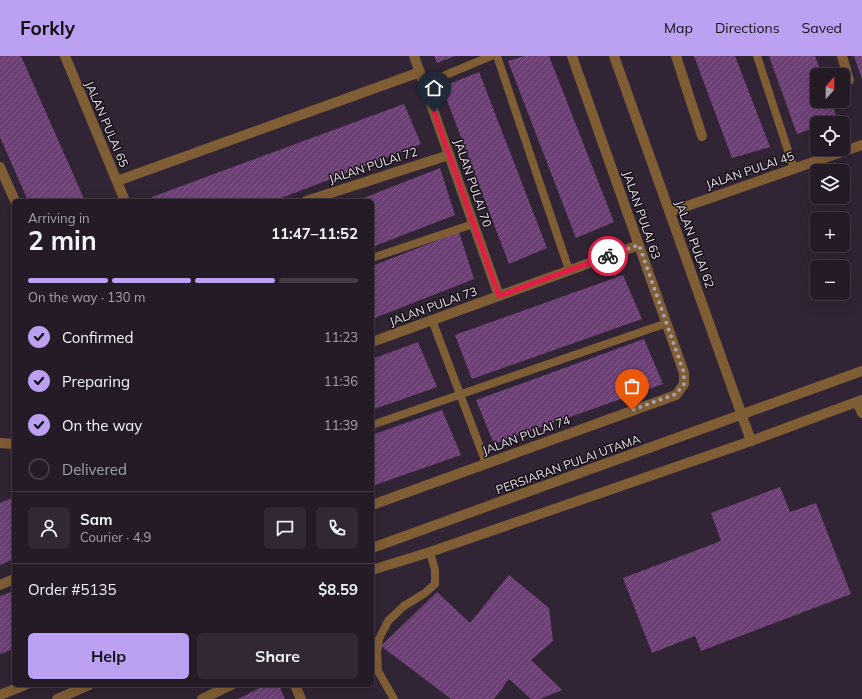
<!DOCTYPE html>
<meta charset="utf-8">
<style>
:root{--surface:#251b27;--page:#312833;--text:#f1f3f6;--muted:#a3a1a7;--line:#423944;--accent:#bca0f2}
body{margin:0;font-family:Mulish,sans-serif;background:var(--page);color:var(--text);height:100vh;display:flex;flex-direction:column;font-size:15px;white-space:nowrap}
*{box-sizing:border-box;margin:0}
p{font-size:13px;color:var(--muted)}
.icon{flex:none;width:22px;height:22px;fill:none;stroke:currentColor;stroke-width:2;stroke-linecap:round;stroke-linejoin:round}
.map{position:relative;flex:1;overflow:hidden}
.side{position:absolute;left:12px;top:143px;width:362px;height:488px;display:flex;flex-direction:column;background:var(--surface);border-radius:6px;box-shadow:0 4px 16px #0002,0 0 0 1px var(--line)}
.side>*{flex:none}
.needle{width:26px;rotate:21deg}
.fabs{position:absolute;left:810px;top:12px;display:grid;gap:8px}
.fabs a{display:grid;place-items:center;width:40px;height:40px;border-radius:6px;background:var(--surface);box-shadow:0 4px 16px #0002,0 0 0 1px var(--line);font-size:20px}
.pin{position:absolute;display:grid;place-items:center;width:34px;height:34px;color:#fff;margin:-41px -17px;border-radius:50% 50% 50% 0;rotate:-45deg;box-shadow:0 0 4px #0007}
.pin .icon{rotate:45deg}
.courier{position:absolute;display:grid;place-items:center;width:40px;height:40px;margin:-20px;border:3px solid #e11d48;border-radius:50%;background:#fff;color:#222;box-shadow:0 1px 5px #0007}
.headline em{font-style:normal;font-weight:700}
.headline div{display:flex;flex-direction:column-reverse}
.headline{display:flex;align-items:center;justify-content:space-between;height:68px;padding:0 16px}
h1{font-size:26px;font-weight:700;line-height:30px}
.bar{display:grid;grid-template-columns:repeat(4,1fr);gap:6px 4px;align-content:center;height:48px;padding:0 16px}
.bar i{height:5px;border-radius:3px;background:var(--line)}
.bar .on{background:var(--accent)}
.bar p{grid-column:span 4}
.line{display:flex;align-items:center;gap:10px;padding:0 16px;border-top:1px solid var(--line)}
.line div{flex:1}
.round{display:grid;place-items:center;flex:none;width:42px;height:42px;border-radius:6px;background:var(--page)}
ol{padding:0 16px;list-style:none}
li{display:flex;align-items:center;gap:12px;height:44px}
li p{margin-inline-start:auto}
li .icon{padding:4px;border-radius:50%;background:var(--accent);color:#111;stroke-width:4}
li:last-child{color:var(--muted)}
li i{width:22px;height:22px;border:2px solid var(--line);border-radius:50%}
.button{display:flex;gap:8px;margin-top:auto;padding:8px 16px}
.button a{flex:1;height:46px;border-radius:6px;background:var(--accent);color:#111;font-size:16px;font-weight:700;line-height:46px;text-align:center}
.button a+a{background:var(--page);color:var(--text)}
header{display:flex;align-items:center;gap:24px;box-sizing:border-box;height:56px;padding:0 20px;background:var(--accent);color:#111}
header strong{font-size:19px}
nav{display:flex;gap:22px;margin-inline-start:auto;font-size:14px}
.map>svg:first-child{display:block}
.building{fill:url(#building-hatch)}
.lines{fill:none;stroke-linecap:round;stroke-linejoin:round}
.service{stroke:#7f5d35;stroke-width:8}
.minor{stroke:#7f5d35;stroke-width:10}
.done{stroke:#a9a0ac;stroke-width:4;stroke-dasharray:0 7.2}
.route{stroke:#e11d48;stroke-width:5}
.labels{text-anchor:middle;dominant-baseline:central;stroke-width:3;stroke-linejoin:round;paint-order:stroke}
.street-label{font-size:12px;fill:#eae2ec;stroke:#161017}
</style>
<header>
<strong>Forkly</strong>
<nav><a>Map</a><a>Directions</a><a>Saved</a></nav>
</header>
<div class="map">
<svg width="862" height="643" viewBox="0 0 862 643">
<defs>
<pattern id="building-hatch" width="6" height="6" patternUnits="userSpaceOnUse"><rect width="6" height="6" fill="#6c4075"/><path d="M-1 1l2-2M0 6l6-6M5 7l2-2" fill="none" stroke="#815b89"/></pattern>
</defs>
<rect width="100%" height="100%" fill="#312434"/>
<!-- building -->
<g class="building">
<path d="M0,0H21L85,145H28L0,81Z"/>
<path d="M434,0H455L437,7Z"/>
<path d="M525,0H549L614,166L576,182L508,5Z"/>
<path d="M694,0H735L770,91L732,102Z"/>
<path d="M769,0H815L822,19H817V45H831L838,65L830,67H817V71L797,78Z"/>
<path d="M854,0H862V23Z"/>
<path d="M479,16L547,192L509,208L442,31Z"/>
<path d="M404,48L421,88L274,145H154L152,141Z"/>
<path d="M440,112L455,159L372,191V145H356Z"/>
<path d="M459,176L474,223L372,263V210Z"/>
<path d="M623,219L642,263L472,323L455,279Z"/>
<path d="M644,283L663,328L494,388L476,344Z"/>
<path d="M418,286L437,331L372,354V303Z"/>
<path d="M442,354L461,399L372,430V379Z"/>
<path d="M780,431L790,456L816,447L851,538L701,595L695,580L652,597L623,522L721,485L711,457Z"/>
<path d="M14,441V503L0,509V447Z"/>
<path d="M509,519L549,552L553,585L531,604L562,634L540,643H531L509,623L494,643H451L381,590L437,536L470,567Z"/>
<path d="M14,535V593L0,598V540Z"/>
<path d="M265,629H279L285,643H238Z"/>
</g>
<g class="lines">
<!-- service -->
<g class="service">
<path d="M497,0L569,214"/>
<path d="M757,0L794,113"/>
<path d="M424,28L491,0"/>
<path d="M372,202L473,168"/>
<path d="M432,264L486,407"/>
<path d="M372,369L667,267"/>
<path d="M394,643L378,615L377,596L379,583L388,565L404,550L425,537L435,528V514L430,496"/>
</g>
<!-- minor -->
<g class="minor">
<path d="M65,0L125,145"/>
<path d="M414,0L499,240"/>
<path d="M614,0L751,385"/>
<path d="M676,0L702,80"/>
<path d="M842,0L849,24"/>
<path d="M0,111L15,145"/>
<path d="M117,125L420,16"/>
<path d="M306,145L449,99"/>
<path d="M670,156L862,89"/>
<path d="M372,286L639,189"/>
<path d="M857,346L862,357"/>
<path d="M0,387L14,388"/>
<path d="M372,449L676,339L684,328V317L572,0"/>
<path d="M372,492L862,315"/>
<path d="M372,514L430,496L751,385L862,344"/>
<path d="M0,529L14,523"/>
<path d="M295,629L301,643"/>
<path d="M0,639L25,629"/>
<path d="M57,643L89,629"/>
<path d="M202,643L231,629"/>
</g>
</g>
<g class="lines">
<!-- done -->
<path class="done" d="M608,200L639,189L684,317V328L676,338L632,354"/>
<!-- route -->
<path class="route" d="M434,56L499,240L608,200"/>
</g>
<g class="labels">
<!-- street labels -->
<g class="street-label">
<text transform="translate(107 68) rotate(67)">JALAN PULAI 65</text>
<text transform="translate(373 109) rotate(-18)">JALAN PULAI 72</text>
<text transform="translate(750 114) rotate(-19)">JALAN PULAI 45</text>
<text transform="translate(473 127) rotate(71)">JALAN PULAI 70</text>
<text transform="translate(642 159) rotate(71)">JALAN PULAI 63</text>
<text transform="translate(695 188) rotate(70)">JALAN PULAI 62</text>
<text transform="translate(433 250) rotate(-20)">JALAN PULAI 73</text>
<text transform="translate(526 379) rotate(-20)">JALAN PULAI 74</text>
<text transform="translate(568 408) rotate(-20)">PERSIARAN PULAI UTAMA</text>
</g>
</g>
</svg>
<div class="fabs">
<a><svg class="needle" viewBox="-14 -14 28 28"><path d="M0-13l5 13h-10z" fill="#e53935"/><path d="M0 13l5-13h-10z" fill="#a3a1a7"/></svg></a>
<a><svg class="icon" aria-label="locate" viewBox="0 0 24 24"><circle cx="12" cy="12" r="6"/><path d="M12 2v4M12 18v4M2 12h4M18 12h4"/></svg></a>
<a><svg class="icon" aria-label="layers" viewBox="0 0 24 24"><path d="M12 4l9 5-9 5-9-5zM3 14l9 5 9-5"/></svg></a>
<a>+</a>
<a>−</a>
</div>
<div class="pin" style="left:632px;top:354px;background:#ea580c"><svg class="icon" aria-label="bag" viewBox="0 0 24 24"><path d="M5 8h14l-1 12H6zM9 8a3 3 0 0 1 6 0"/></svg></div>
<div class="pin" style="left:434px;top:56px;background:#1f2937"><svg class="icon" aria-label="home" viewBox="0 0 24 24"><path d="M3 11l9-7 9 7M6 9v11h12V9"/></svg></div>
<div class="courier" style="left:608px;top:200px"><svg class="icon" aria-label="bike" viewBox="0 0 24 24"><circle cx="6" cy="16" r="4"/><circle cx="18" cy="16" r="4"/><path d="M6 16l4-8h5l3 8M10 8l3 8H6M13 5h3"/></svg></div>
<section class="side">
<div class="headline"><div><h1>2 min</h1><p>Arriving in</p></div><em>11:47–11:52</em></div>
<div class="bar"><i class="on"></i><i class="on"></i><i class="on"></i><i></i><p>On the way · 130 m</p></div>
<ol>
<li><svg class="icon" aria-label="check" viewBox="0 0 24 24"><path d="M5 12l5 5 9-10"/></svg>Confirmed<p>11:23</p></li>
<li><svg class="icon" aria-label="check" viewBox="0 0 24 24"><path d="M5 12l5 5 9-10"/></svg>Preparing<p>11:36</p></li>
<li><svg class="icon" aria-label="check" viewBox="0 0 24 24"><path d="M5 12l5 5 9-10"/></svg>On the way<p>11:39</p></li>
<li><i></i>Delivered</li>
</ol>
<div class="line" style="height:72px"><a class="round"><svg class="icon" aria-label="person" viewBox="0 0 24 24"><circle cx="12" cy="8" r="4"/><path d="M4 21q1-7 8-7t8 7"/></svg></a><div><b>Sam</b><p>Courier · 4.9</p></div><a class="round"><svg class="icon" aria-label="chat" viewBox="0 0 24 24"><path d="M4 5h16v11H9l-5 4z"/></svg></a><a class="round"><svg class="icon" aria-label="phone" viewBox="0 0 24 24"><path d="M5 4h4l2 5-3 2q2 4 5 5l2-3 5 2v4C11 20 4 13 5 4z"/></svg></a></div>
<div class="line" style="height:52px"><div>Order #5135</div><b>$8.59</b></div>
<div class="button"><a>Help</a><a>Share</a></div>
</section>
</div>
